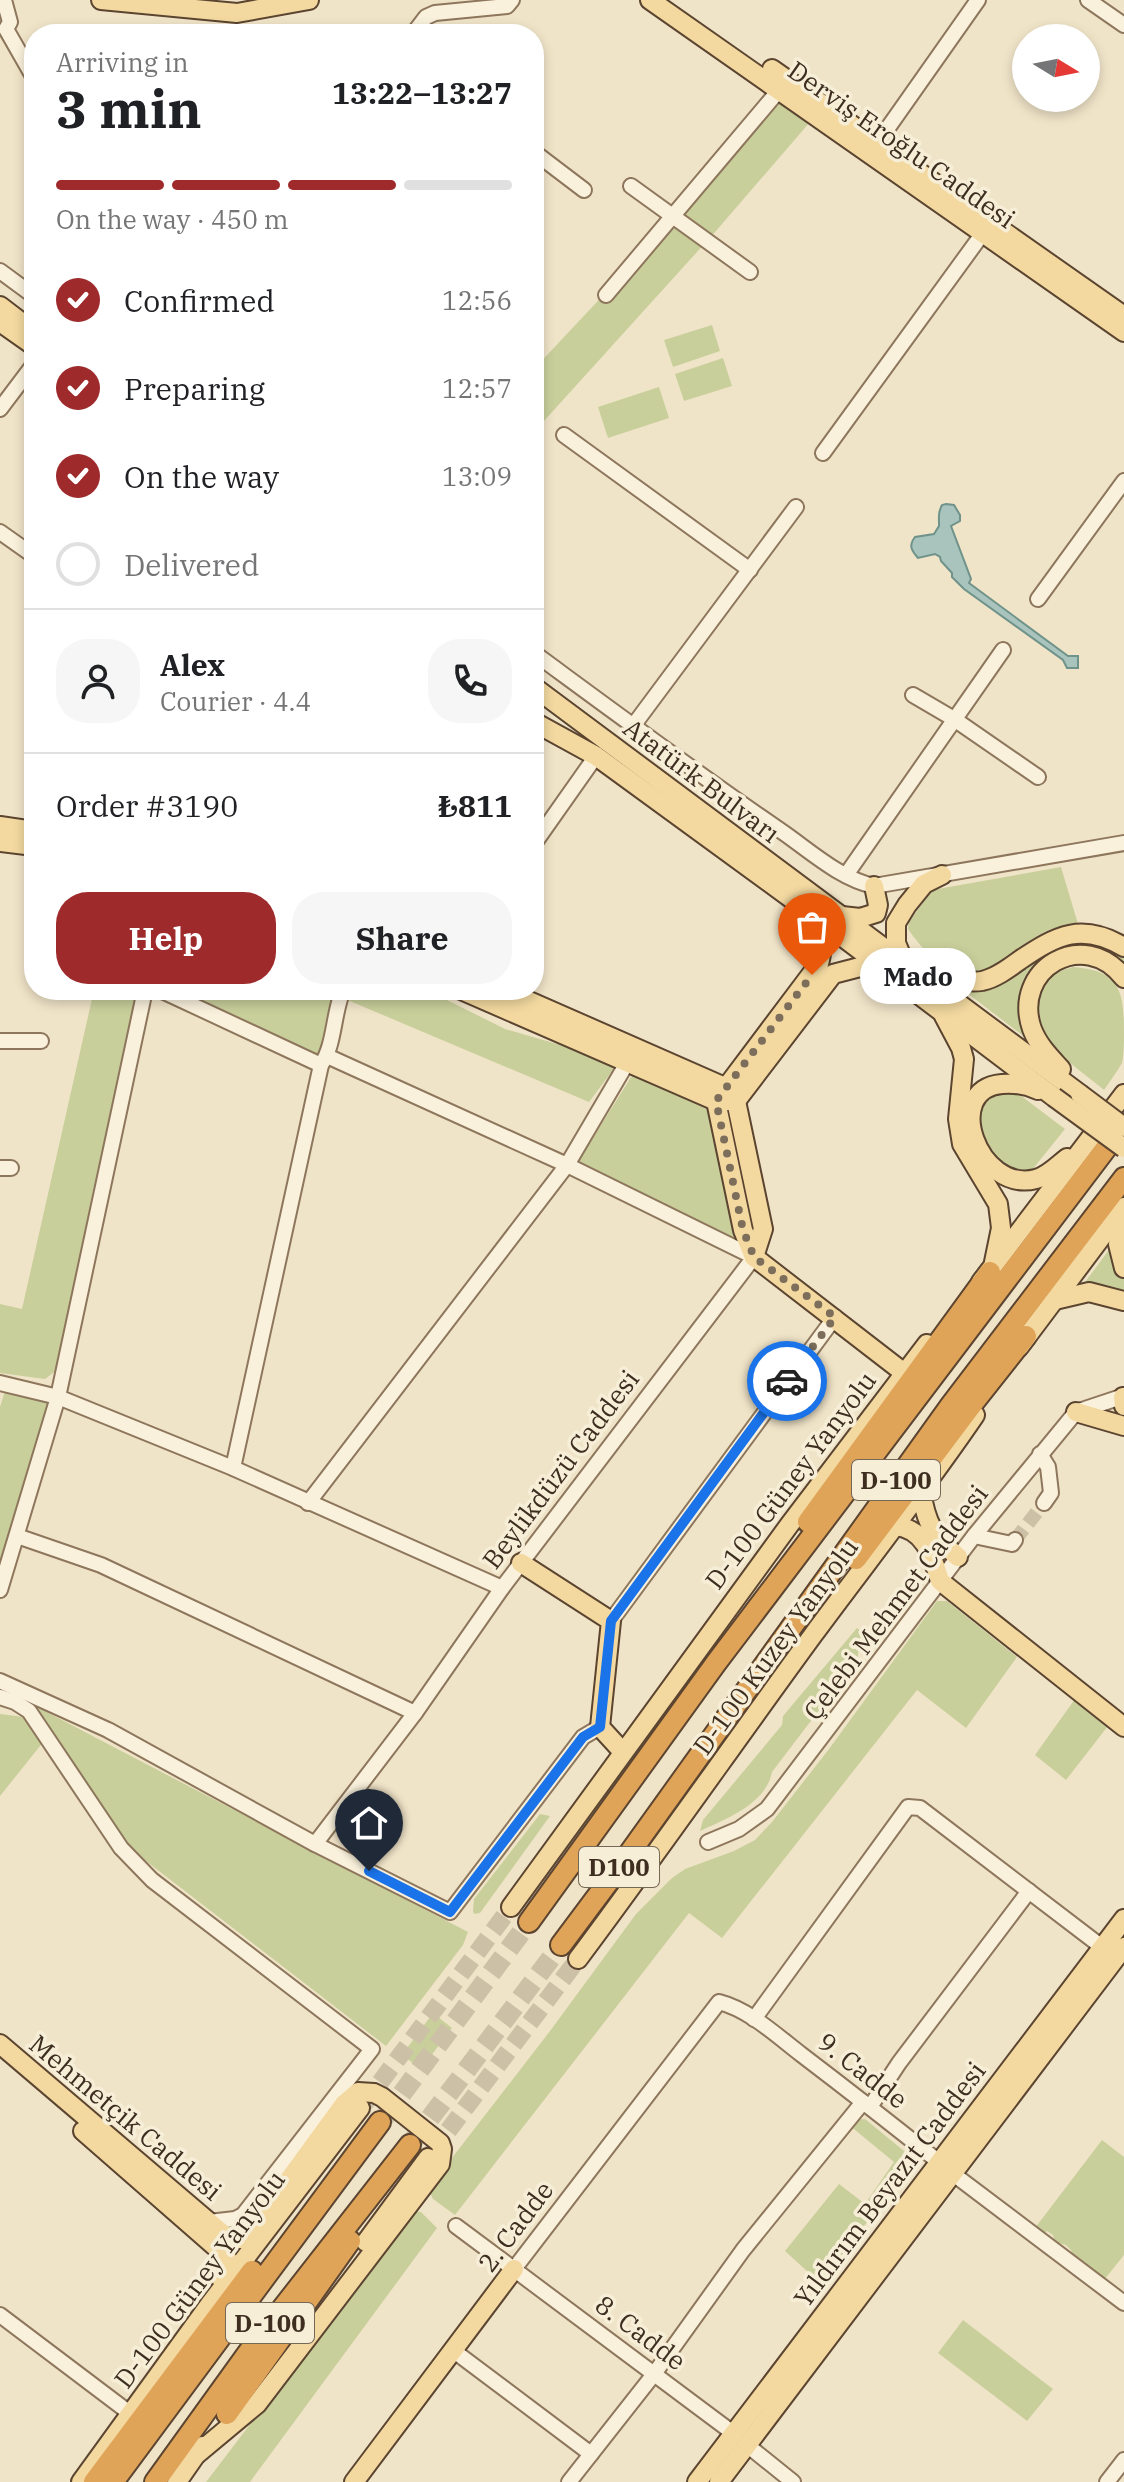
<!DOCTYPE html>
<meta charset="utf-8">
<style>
:root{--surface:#fff;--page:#f6f6f6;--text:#202124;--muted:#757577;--line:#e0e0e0;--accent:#9e2a2b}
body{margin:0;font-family:"IBM Plex Serif",serif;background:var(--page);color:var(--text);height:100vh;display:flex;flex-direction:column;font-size:30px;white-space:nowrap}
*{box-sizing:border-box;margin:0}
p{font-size:26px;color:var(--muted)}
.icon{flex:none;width:44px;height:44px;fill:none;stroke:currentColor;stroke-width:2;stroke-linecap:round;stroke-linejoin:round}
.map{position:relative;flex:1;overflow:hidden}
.panel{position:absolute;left:24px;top:24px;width:520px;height:976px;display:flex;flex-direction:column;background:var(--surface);border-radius:32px;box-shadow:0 4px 12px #0003}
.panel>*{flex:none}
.needle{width:52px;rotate:100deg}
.buttons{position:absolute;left:1012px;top:24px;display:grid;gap:16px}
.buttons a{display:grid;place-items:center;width:88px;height:88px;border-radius:50%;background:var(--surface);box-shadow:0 4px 12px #0003;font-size:40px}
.pin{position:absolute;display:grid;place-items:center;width:68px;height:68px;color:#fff;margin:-82px -34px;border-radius:50% 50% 50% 0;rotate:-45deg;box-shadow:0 0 8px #0007}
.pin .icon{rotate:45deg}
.courier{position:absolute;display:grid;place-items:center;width:80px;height:80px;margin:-40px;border:6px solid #1a73e8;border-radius:50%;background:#fff;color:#222;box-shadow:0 2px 10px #0007}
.bubble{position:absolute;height:56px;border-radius:28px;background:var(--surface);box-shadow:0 4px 12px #0003;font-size:26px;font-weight:800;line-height:56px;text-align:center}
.summary em{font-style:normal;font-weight:800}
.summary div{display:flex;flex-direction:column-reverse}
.summary{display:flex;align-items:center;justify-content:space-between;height:136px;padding:0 32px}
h1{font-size:52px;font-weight:800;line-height:60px}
.bar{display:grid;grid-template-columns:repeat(4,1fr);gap:12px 8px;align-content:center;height:96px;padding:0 32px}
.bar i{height:10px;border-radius:6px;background:var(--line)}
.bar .active{background:var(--accent)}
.bar p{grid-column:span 4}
.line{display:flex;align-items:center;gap:20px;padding:0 32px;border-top:2px solid var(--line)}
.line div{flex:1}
.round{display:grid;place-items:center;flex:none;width:84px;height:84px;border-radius:32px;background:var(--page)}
ol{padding:0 32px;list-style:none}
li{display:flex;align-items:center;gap:24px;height:88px}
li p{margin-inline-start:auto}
li .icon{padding:8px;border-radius:50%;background:var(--accent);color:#fff;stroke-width:4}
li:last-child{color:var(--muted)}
li i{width:44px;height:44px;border:4px solid var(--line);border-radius:50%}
.primary-button{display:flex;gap:16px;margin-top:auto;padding:16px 32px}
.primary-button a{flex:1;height:92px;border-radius:32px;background:var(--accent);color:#fff;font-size:32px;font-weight:800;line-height:92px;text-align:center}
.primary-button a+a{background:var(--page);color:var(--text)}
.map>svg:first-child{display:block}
.green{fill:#c9cf9b}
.water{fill:#a9c4bc;stroke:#6f938a;stroke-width:2}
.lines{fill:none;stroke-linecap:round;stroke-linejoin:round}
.minor-tunnel{stroke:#ccc0a6;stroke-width:14;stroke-dasharray:14 7;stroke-linecap:butt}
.major-tunnel{stroke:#ccc0a6;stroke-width:18;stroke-dasharray:18 9;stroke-linecap:butt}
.highway-tunnel{stroke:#ccc0a6;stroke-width:20;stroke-dasharray:20 10;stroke-linecap:butt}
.minor-casing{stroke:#8d765c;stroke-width:18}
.major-casing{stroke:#5b4430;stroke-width:22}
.highway-casing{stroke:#5b4430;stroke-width:24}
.minor{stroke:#faf1dc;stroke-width:14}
.major{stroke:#f3d9a0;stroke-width:18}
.highway{stroke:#e0a458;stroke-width:20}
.major-bridge-casing{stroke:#5b4430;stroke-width:22;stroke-linecap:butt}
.major-bridge{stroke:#f3d9a0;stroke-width:18}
.done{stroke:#7c6e5b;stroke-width:8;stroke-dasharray:0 14.4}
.route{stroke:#1a73e8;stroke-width:10}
.labels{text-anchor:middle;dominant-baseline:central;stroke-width:7;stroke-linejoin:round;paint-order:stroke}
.shield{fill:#f7eed8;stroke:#756857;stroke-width:2}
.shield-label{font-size:24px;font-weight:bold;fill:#3d2e20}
.street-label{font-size:26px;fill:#3d2e20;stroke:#f7eed8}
</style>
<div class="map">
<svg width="1124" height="2482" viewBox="0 0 1124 2482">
<rect width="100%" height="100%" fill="#f0e4c8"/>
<!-- green -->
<g class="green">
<path d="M777,99L810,122L716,231L534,432V369L625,272Z"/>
<path d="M712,325L720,351L673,367L664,340Z"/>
<path d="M723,358L732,386L684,401L675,374Z"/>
<path d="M659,387L669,418L608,438L598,407Z"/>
<path d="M1061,867L1078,924C1065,926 1052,927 1041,934C1010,950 998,976 958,972V969C935,963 922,949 908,929L909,922L932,890Z"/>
<path d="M1084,940L1124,954V964L1105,952L1050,957L1026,1038L958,986L1051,946Z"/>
<path d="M1073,967C1119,970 1124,990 1124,1031C1124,1041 1124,1054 1122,1063C1117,1072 1110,1081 1104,1090C1085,1074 1061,1059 1048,1037C1038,1022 1035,998 1046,982C1052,973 1063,970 1073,967Z"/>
<path d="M94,990H139L57,1370L45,1379L0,1373V1304L22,1309Z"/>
<path d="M179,990H335L318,1058Z"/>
<path d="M349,990H427L505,1029L619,1062L589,1102L345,999Z"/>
<path d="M638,1066L714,1104L738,1234L731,1239L576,1165Z"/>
<path d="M996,1093L1020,1095L1065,1129L1032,1170L1020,1173L996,1162L981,1139L978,1110L985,1098Z"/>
<path d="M1111,1247L1124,1279V1295L1083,1285Z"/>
<path d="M5,1391L53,1405L0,1566V1407Z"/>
<path d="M937,1601H947L1017,1657L966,1728L917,1690L722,1938L689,1913L455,2215L433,2199L428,2189L550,2031L636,1914L672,1878L685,1869L734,1851L755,1840L772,1822L829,1749Z"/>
<path d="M857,1628L867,1636L858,1653V1659L772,1772C766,1804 726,1819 700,1831L703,1820L782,1725L783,1716Z"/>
<path d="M1075,1699L1108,1726L1066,1780L1035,1755Z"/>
<path d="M37,1707L468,1932L463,1945L386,2046L120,1841Z"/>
<path d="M0,1714L24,1717L44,1741L0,1796Z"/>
<path d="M540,1814L550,1816L480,1913L474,1914L473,1911L474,1899Z"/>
<path d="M433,2013L452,2028L421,2069L402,2055Z"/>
<path d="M865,2119L915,2160L820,2283L785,2251L839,2184L865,2204L894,2162L849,2125L854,2120Z"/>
<path d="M1102,2140L1124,2157V2255L1104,2280L1072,2255L1071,2250L1066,2245L1055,2242L1053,2235L1047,2231L1043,2234L1035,2228Z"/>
<path d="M413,2211L421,2212L437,2228L250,2482H206Z"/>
<path d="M963,2320L1053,2389L1027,2421L938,2353Z"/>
</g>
<!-- water -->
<path class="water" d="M946,504L954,505L960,515V521L951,526L971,579L969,583L1068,656H1078V668H1067L1063,660L964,589L952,577V573L941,561L940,557L935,554L918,558C912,551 908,546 915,537L934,534L939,526C939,517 938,513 942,505Z"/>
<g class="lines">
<!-- minor-tunnel -->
<path class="minor-tunnel" d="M1015,1540L1044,1503"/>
<!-- major-tunnel -->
<g class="major-tunnel">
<path d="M364,2104L511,1907"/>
<path d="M432,2152L578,1959"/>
</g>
<!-- highway-tunnel -->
<g class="highway-tunnel">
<path d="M384,2118L529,1922"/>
<path d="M412,2142L561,1945"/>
</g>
<!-- minor casing -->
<g class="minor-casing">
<g id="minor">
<path d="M4,0L10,22L6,29L34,78"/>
<path d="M1088,0L1124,25"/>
<path d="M413,34L426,17L435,13L507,6L512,0"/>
<path d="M878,142L978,0"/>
<path d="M534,152L584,190"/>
<path d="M631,186L750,272"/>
<path d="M0,271L34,296"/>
<path d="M606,295L780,89"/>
<path d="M0,409L34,364"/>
<path d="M564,435L750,570"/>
<path d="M823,453L983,233"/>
<path d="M0,532L34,556"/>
<path d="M1038,599L1124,481"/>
<path d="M534,653C617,714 699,775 784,833C811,852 841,879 874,886L1124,843"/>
<path d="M913,695L954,719L1038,777"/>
<path d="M633,726L796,507"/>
<path d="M534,844L596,756"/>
<path d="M846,875L1003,650"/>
<path d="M160,990L321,1065"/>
<path d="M0,1041H41"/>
<path d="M0,1168H11"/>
<path d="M0,1383L58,1397L233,1468L502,1588"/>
<path d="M1040,1454L1048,1467L1051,1493L1044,1503"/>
<path d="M233,1468L321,1065C335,1044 333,1014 343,990"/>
<path d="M308,1503L567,1165L627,1063"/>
<path d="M17,1536L101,1565L415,1713"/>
<path d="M974,1536L1012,1544L1015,1540"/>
<path d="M0,1590L58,1397L145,990"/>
<path d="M611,1621L835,1317"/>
<path d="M0,1681L108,1730L315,1844L450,1912L583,1737L600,1727"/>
<path d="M0,1697L15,1702L29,1711L121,1848L152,1880L372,2049L243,2215L235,2219L209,2222"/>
<path d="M708,1842L739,1829L767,1809L974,1536L1076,1412L1124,1396"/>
<path d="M315,1844L415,1713L502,1588L754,1257L567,1165L327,1056"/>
<path d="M754,2019L908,1807L920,1808L1102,1947"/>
<path d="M870,2107L899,2063L1029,1891"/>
<path d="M952,2173L1124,2303"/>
<path d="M456,2226L733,2433"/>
<path d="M514,2269L719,2002C750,2010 777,2036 802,2055C848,2090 894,2126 939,2162"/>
<path d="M0,2315L131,2414"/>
<path d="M454,2351L591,2454"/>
<path d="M747,2445L793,2482"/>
<path d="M569,2482L654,2374L743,2250L863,2102"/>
<path d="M1107,2482L1124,2460"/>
</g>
</g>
<!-- major casing -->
<g class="major-casing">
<g id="major">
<path d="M101,0L237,13L309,0"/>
<path d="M650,0L1124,332"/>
<path d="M772,69L1124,316"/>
<path d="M0,306L34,332"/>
<path d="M0,322L34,346"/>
<path d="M534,687L1080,1094"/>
<path d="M534,722L596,756L811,913L1054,1097"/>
<path d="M0,826L34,831"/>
<path d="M0,842L34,846"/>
<path d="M942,875L924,884L907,905L896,923V943L903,960C927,969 956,985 982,981C996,978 1009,968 1020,960C1057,935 1082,922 1124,947"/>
<path d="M842,916L860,918L876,913L878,905L874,886"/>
<path d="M461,990L716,1101H729"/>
<path d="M504,990L727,1088L736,1101L763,1229L754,1257"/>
<path d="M944,1016L961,1048L964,1059L958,1119L962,1144L998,1204L1001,1228L994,1262"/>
<path d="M1061,1069C1050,1057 1038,1045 1032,1029C1011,969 1084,926 1124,978"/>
<path d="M1038,1090C1027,1085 1013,1083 1002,1084C941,1089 978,1194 1036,1179C1048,1176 1058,1165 1067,1158"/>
<path d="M736,1101L833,974L860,967L884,969"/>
<path d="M1124,1220L1118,1244L1124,1268"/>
<path d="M754,1257L743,1230L716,1101L819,964C825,941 821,932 803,918"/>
<path d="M754,1257L903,1372"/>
<path d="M981,1282L1124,1094"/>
<path d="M1055,1300L1089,1292L1124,1301"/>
<path d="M1019,1347L1124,1207"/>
<path d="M1123,1397L1124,1406"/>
<path d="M1076,1412L1124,1426"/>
<path d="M921,1491C926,1523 933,1536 958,1557"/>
<path d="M895,1526C925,1528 933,1558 940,1581L1124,1727"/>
<path d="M521,1563L611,1621L600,1727L622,1751"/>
<path d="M511,1907L790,1524L927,1344"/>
<path d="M578,1959C658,1852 734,1743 813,1635C867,1562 924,1490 975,1415"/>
<path d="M0,2044L229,2239H244L250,2233L344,2104L358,2092L374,2093L382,2097L440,2143L442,2149L440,2164L257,2404L197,2454"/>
<path d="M83,2131L226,2256C232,2267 229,2272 222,2281"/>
<path d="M366,2242L428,2158"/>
<path d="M81,2482L210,2304L360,2108"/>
<path d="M177,2482L202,2446"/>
<path d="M354,2482L514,2269"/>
<path d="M697,2482L1124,1919"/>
<path d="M719,2482L1124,1947"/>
</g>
</g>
<!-- highway casing -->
<g class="highway-casing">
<g id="highway">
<path d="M808,1522L990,1272"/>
<path d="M856,1559L973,1403L1026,1336"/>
<path d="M529,1922L716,1663L1122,1127"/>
<path d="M561,1945L626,1858L951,1405L1124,1178"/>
<path d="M227,2414L350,2241"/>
<path d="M94,2482L252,2271"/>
<path d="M113,2482L380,2122"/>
<path d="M155,2482L253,2346L410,2145"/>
</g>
</g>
<!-- minor -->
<use href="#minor" class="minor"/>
<!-- major -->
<use href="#major" class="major"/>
<!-- highway -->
<use href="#highway" class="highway"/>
<!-- major-bridge casing -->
<g class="major-bridge-casing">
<g id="major-bridge">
<path d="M1080,1094L1124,1127"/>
<path d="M1054,1097L1124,1148"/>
</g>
</g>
<!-- major-bridge -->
<use href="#major-bridge" class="major-bridge"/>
</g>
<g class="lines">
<!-- done -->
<path class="done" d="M787,1381L835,1317L754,1257L743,1230L716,1101L812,975"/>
<!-- route -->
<path class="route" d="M369,1871L450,1912L583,1737L600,1727L611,1621L787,1381"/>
</g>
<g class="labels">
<!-- shield labels -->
<g class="shield">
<rect x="852" y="1460" width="88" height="40" rx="6"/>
<rect x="579" y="1847" width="80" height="40" rx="6"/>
<rect x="226" y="2303" width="88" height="40" rx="6"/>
</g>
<g class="shield-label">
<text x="896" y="1480">D-100</text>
<text x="619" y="1867">D100</text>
<text x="270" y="2323">D-100</text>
</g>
<!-- street labels -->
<g class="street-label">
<text transform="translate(902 144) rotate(35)">Derviş Eroğlu Caddesi</text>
<text transform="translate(702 780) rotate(37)">Atatürk Bulvarı</text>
<text transform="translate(560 1469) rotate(-53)">Beylikdüzü Caddesi</text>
<text transform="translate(790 1480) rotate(-53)">D-100 Güney Yanyolu</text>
<text transform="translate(895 1602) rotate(-53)">Çelebi Mehmet Caddesi</text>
<text transform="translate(775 1646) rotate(-54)">D-100 Kuzey Yanyolu</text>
<text transform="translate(863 2070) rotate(38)">9. Cadde</text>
<text transform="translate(126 2117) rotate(40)">Mehmetçik Caddesi</text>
<text transform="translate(889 2184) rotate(-53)">Yıldırım Beyazıt Caddesi</text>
<text transform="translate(515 2226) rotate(-53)">2. Cadde</text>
<text transform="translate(199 2279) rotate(-53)">D-100 Güney Yanyolu</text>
<text transform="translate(641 2332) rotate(37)">8. Cadde</text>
</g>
</g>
</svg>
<div class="buttons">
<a><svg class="needle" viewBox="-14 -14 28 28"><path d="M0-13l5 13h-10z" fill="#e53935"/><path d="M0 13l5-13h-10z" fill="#757577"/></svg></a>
</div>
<div class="pin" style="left:812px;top:975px;background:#ea580c"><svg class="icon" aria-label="bag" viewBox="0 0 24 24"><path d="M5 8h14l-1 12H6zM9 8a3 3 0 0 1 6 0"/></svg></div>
<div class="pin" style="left:369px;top:1871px;background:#1f2937"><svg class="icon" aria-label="home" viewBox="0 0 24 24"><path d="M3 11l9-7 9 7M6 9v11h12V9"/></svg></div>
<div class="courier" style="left:787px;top:1381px"><svg class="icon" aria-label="car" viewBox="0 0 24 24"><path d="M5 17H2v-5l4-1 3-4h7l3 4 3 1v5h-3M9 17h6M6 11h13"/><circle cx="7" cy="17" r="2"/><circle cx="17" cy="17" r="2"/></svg></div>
<div class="bubble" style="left:860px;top:948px;width:116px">Mado</div>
<section class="panel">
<div class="summary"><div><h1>3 min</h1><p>Arriving in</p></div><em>13:22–13:27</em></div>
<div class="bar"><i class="active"></i><i class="active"></i><i class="active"></i><i></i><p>On the way · 450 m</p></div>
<ol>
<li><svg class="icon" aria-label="check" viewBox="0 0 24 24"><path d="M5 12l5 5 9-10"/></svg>Confirmed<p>12:56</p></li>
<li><svg class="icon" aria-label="check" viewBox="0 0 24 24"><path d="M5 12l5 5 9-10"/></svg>Preparing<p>12:57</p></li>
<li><svg class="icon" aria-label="check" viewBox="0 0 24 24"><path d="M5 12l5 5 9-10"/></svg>On the way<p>13:09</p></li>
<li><i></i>Delivered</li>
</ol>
<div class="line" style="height:144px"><a class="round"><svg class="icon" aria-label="person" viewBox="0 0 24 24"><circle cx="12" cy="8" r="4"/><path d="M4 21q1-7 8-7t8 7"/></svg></a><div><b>Alex</b><p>Courier · 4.4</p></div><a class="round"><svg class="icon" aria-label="phone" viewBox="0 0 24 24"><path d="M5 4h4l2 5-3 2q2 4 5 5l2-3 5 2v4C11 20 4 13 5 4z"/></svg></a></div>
<div class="line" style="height:104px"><div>Order #3190</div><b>₺811</b></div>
<div class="primary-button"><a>Help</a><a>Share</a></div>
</section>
</div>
